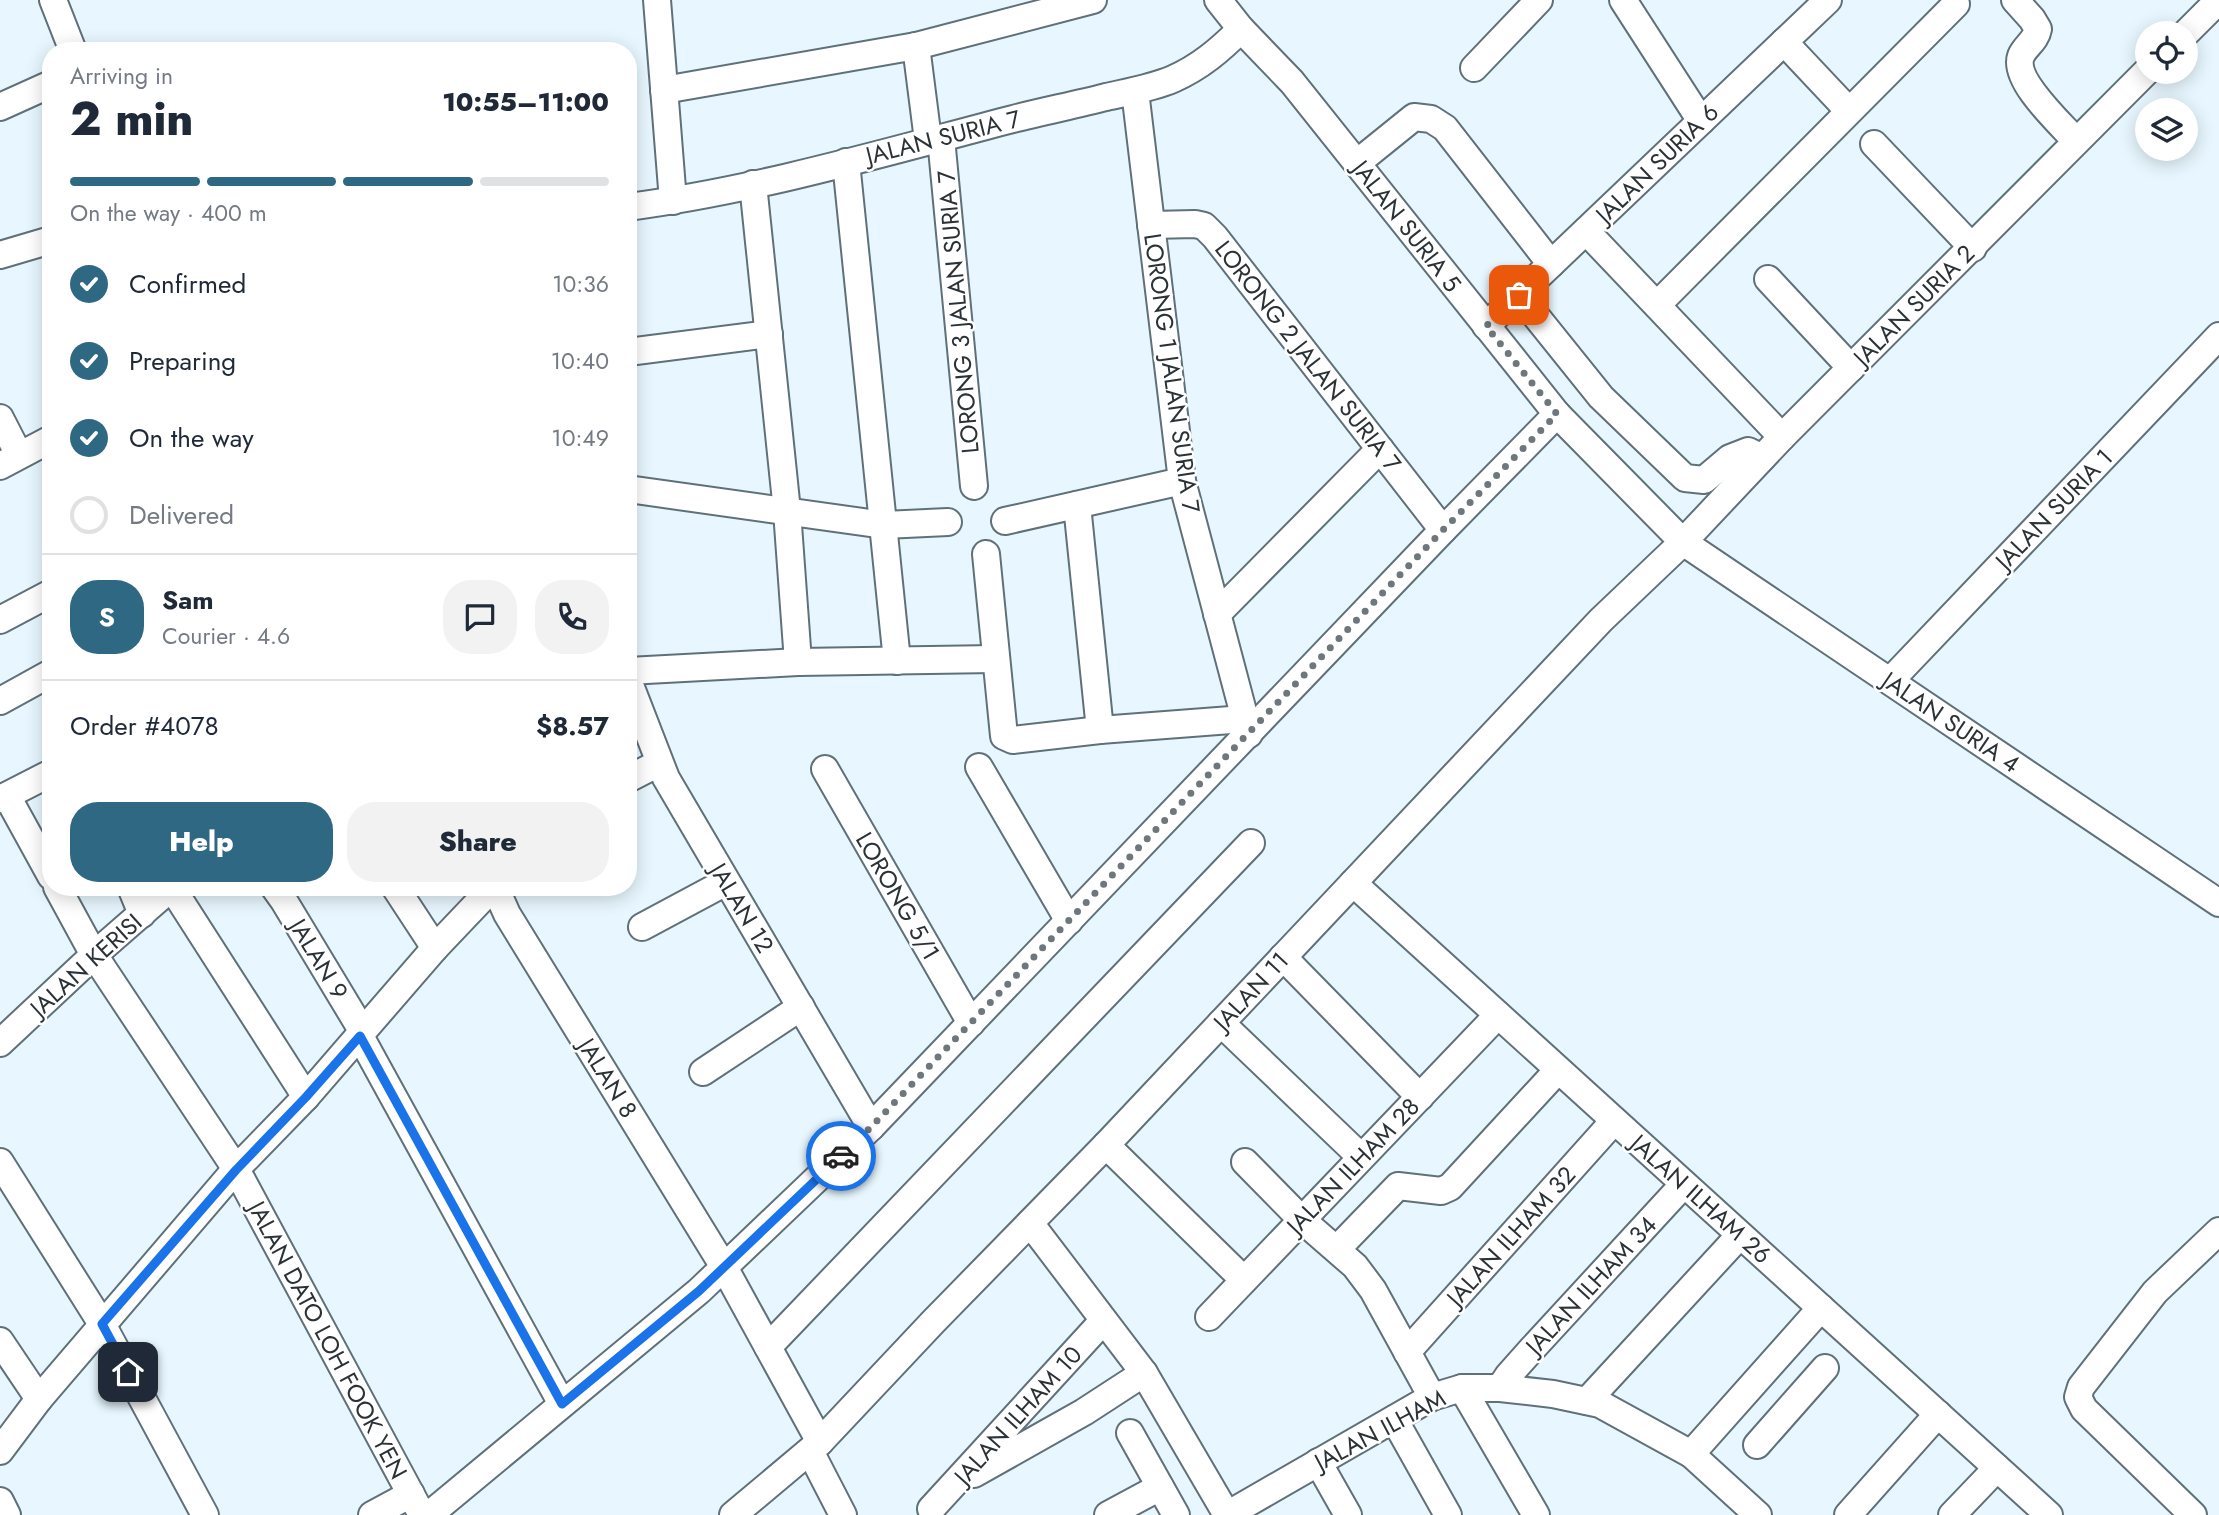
<!DOCTYPE html>
<meta charset="utf-8">
<style>
:root{--surface:#fff;--page:#f2f2f3;--text:#1f2937;--muted:#747a83;--line:#e0e1e3;--accent:#2f6882}
body{margin:0;font-family:Jost,sans-serif;background:var(--page);color:var(--text);height:100vh;display:flex;flex-direction:column;font-size:26px;white-space:nowrap}
*{box-sizing:border-box;margin:0}
p{font-size:23px;color:var(--muted)}
.icon{flex:none;width:38px;height:38px;fill:none;stroke:currentColor;stroke-width:2;stroke-linecap:round;stroke-linejoin:round}
.map{position:relative;flex:1;overflow:hidden}
.details{position:absolute;left:42px;top:42px;width:595px;height:854px;display:flex;flex-direction:column;background:var(--surface);border-radius:28px;box-shadow:0 4px 18px #0003}
.details>*{flex:none}
.tools{position:absolute;left:2135px;top:21px;display:grid;gap:14px}
.tools a{display:grid;place-items:center;width:63px;height:63px;border-radius:50%;background:var(--surface);box-shadow:0 4px 18px #0003;font-size:35px}
.pin{position:absolute;display:grid;place-items:center;width:60px;height:60px;color:#fff;margin:-30px;border-radius:14px;box-shadow:0 4px 10px #0006}
.courier{position:absolute;display:grid;place-items:center;width:70px;height:70px;margin:-35px;border:5px solid #1a73e8;border-radius:50%;background:#fff;color:#222;box-shadow:0 2px 9px #0007}
.headline em{font-style:normal;font-weight:800}
.headline div{display:flex;flex-direction:column-reverse}
.headline{display:flex;align-items:center;justify-content:space-between;height:119px;padding:0 28px}
h1{font-size:46px;font-weight:800;line-height:52px}
.bar{display:grid;grid-template-columns:repeat(4,1fr);gap:10px 7px;align-content:center;height:84px;padding:0 28px}
.bar i{height:9px;border-radius:5px;background:var(--line)}
.bar .on{background:var(--accent)}
.bar p{grid-column:span 4}
.line{display:flex;align-items:center;gap:18px;padding:0 28px;border-top:2px solid var(--line)}
.line div{flex:1}
.round{display:grid;place-items:center;flex:none;width:74px;height:74px;border-radius:28px;background:var(--page)}
ol{padding:0 28px;list-style:none}
li{display:flex;align-items:center;gap:21px;height:77px}
li p{margin-inline-start:auto}
li .icon{padding:7px;border-radius:50%;background:var(--accent);color:#fff;stroke-width:4}
li:last-child{color:var(--muted)}
li i{width:38px;height:38px;border:4px solid var(--line);border-radius:50%}
.primary-button{display:flex;gap:14px;margin-top:auto;padding:14px 28px}
.primary-button a{flex:1;height:80px;border-radius:28px;background:var(--accent);color:#fff;font-size:28px;font-weight:800;line-height:80px;text-align:center}
.primary-button a+a{background:var(--page);color:var(--text)}
.map>svg:first-child{display:block}
.lines{fill:none;stroke-linecap:round;stroke-linejoin:round}
.minor-casing{stroke:#5f7079;stroke-width:30}
.minor{stroke:#fff;stroke-width:26}
.done{stroke:#6d777c;stroke-width:7;stroke-dasharray:0 12.6}
.route{stroke:#1a73e8;stroke-width:9}
.labels{text-anchor:middle;dominant-baseline:central;stroke-width:5;stroke-linejoin:round;paint-order:stroke}
.street-label{font-size:24px;fill:#2b3236;stroke:#fff}
</style>
<div class="map">
<svg width="2219" height="1515" viewBox="0 0 2219 1515">
<rect width="100%" height="100%" fill="#e8f7ff"/>
<g class="lines">
<!-- minor casing -->
<g class="minor-casing">
<g id="minor">
<path d="M53,0L73,51"/>
<path d="M657,0L673,201"/>
<path d="M1218,0L1241,29L1292,82L1557,414L1683,542L2219,903"/>
<path d="M1623,0L1701,121"/>
<path d="M2015,0L2032,19L2038,29C2036,41 2025,46 2021,56C2012,80 2061,124 2076,141"/>
<path d="M2186,33L2219,0"/>
<path d="M1784,42L1849,111"/>
<path d="M916,46L928,140"/>
<path d="M1474,68L1539,0"/>
<path d="M664,90L916,46L1093,0"/>
<path d="M1135,91L1182,481L1249,734"/>
<path d="M0,107L51,84"/>
<path d="M941,138L974,486"/>
<path d="M1874,144L1973,248"/>
<path d="M846,162L897,661"/>
<path d="M1357,163L1414,117L1431,119L1445,128L1551,264"/>
<path d="M753,184L787,511L798,662"/>
<path d="M628,207C758,190 886,152 1013,119C1044,111 1075,105 1106,97C1128,92 1152,88 1173,79C1200,67 1220,50 1241,29"/>
<path d="M1151,225L1195,224L1204,226L1215,237L1443,530"/>
<path d="M1586,231L1782,437"/>
<path d="M0,255L51,240"/>
<path d="M1768,279L1851,368"/>
<path d="M1519,295L1601,397L1685,478L1704,480L1730,458L1748,451L1762,458"/>
<path d="M1657,305L1956,4"/>
<path d="M1486,326L1828,0"/>
<path d="M628,352L769,334"/>
<path d="M0,418L19,455"/>
<path d="M0,466L51,439"/>
<path d="M628,489L884,525L948,522"/>
<path d="M1077,505L1100,730"/>
<path d="M1005,521L1182,481"/>
<path d="M986,554L1004,736L1013,740L1100,730L1244,719"/>
<path d="M1217,614L1380,449"/>
<path d="M0,620L51,593"/>
<path d="M628,671L798,662L995,659"/>
<path d="M628,680L666,778L871,1127"/>
<path d="M1890,681L2219,336"/>
<path d="M0,701L51,673"/>
<path d="M979,767L1069,921"/>
<path d="M825,769L971,1023"/>
<path d="M628,779L659,763"/>
<path d="M7,796L51,876"/>
<path d="M0,799L51,773"/>
<path d="M1353,883L2049,1515"/>
<path d="M57,887L94,955L236,1169L422,1515"/>
<path d="M131,887L142,914"/>
<path d="M274,887L284,901L363,1032"/>
<path d="M395,887L435,948"/>
<path d="M495,887L507,914L724,1267L820,1442"/>
<path d="M172,888L306,1097"/>
<path d="M642,927L726,882"/>
<path d="M1283,957L1420,1097"/>
<path d="M1221,1023L1361,1157"/>
<path d="M360,1036L562,1404"/>
<path d="M0,1043L94,955L172,887"/>
<path d="M703,1072L801,1007"/>
<path d="M1106,1145L1244,1280"/>
<path d="M0,1162L102,1324L205,1515"/>
<path d="M1245,1162L1302,1220L1355,1266L1373,1290L1432,1397"/>
<path d="M1030,1223L1144,1373L1227,1515"/>
<path d="M1337,1249L1398,1186L1441,1191L1450,1187L1558,1070"/>
<path d="M1209,1317L1498,1015"/>
<path d="M0,1341L39,1399"/>
<path d="M768,1347L1251,843"/>
<path d="M1407,1352L1614,1121"/>
<path d="M1462,1388L1536,1515"/>
<path d="M1500,1388L1508,1376L1532,1349L1684,1184"/>
<path d="M1587,1401L1740,1235"/>
<path d="M1394,1419L1448,1515"/>
<path d="M1130,1433L1176,1515"/>
<path d="M1757,1445L1825,1368"/>
<path d="M0,1451L39,1399L236,1169L306,1097L435,948L493,887"/>
<path d="M810,1451L843,1515"/>
<path d="M1691,1454L1821,1308"/>
<path d="M1318,1462L1348,1515"/>
<path d="M974,1474L1084,1412L1144,1373"/>
<path d="M0,1501L7,1515"/>
<path d="M931,1509L1103,1321"/>
<path d="M372,1515L411,1494"/>
<path d="M429,1515L699,1291L871,1127L1443,530L1557,414"/>
<path d="M733,1515L820,1442L933,1322L1106,1145L1601,620L1683,542L1782,437L2147,71"/>
<path d="M1108,1515L1160,1487"/>
<path d="M1227,1515L1432,1397L1462,1388H1500L1553,1394L1600,1404L1691,1454L1758,1515"/>
<path d="M1848,1515L1938,1414"/>
<path d="M1952,1515L1997,1468"/>
<path d="M2193,1515L2084,1409L2078,1397L2081,1387L2155,1292L2219,1231"/>
</g>
</g>
<!-- minor -->
<use href="#minor" class="minor"/>
</g>
<g class="lines">
<!-- done -->
<path class="done" d="M841,1156L871,1127L1443,530L1557,414L1486,326L1519,295"/>
<!-- route -->
<path class="route" d="M128,1372L102,1324L236,1170L306,1097L360,1036L562,1404L699,1291L841,1156"/>
</g>
<g class="labels">
<!-- street labels -->
<g class="street-label">
<text transform="translate(943 137) rotate(-14)">JALAN SURIA 7</text>
<text transform="translate(1657 163) rotate(-44)">JALAN SURIA 6</text>
<text transform="translate(1407 226) rotate(52)">JALAN SURIA 5</text>
<text transform="translate(1914 305) rotate(-45)">JALAN SURIA 2</text>
<text transform="translate(958 312) rotate(-95)">LORONG 3 JALAN SURIA 7</text>
<text transform="translate(1308 356) rotate(52)">LORONG 2 JALAN SURIA 7</text>
<text transform="translate(1172 373) rotate(82)">LORONG 1 JALAN SURIA 7</text>
<text transform="translate(2054 509) rotate(-46)">JALAN SURIA 1</text>
<text transform="translate(1951 722) rotate(34)">JALAN SURIA 4</text>
<text transform="translate(898 896) rotate(60)">LORONG 5/1</text>
<text transform="translate(742 908) rotate(59)">JALAN 12</text>
<text transform="translate(319 959) rotate(59)">JALAN 9</text>
<text transform="translate(86 965) rotate(-42)">JALAN KERISI</text>
<text transform="translate(1251 991) rotate(-47)">JALAN 11</text>
<text transform="translate(608 1078) rotate(58)">JALAN 8</text>
<text transform="translate(1353 1166) rotate(-46)">JALAN ILHAM 28</text>
<text transform="translate(1701 1199) rotate(42)">JALAN ILHAM 26</text>
<text transform="translate(1511 1236) rotate(-48)">JALAN ILHAM 32</text>
<text transform="translate(1591 1285) rotate(-47)">JALAN ILHAM 34</text>
<text transform="translate(328 1340) rotate(62)">JALAN DATO LOH FOOK YEN</text>
<text transform="translate(1018 1415) rotate(-48)">JALAN ILHAM 10</text>
<text transform="translate(1380 1430) rotate(-28)">JALAN ILHAM</text>
</g>
</g>
</svg>
<div class="tools">
<a><svg class="icon" aria-label="locate" viewBox="0 0 24 24"><circle cx="12" cy="12" r="6"/><path d="M12 2v4M12 18v4M2 12h4M18 12h4"/></svg></a>
<a><svg class="icon" aria-label="layers" viewBox="0 0 24 24"><path d="M12 4l9 5-9 5-9-5zM3 14l9 5 9-5"/></svg></a>
</div>
<div class="pin" style="left:1519px;top:295px;background:#ea580c"><svg class="icon" aria-label="bag" viewBox="0 0 24 24"><path d="M5 8h14l-1 12H6zM9 8a3 3 0 0 1 6 0"/></svg></div>
<div class="pin" style="left:128px;top:1372px;background:#1f2937"><svg class="icon" aria-label="home" viewBox="0 0 24 24"><path d="M3 11l9-7 9 7M6 9v11h12V9"/></svg></div>
<div class="courier" style="left:841px;top:1156px"><svg class="icon" aria-label="car" viewBox="0 0 24 24"><path d="M5 17H2v-5l4-1 3-4h7l3 4 3 1v5h-3M9 17h6M6 11h13"/><circle cx="7" cy="17" r="2"/><circle cx="17" cy="17" r="2"/></svg></div>
<section class="details">
<div class="headline"><div><h1>2 min</h1><p>Arriving in</p></div><em>10:55–11:00</em></div>
<div class="bar"><i class="on"></i><i class="on"></i><i class="on"></i><i></i><p>On the way · 400 m</p></div>
<ol>
<li><svg class="icon" aria-label="check" viewBox="0 0 24 24"><path d="M5 12l5 5 9-10"/></svg>Confirmed<p>10:36</p></li>
<li><svg class="icon" aria-label="check" viewBox="0 0 24 24"><path d="M5 12l5 5 9-10"/></svg>Preparing<p>10:40</p></li>
<li><svg class="icon" aria-label="check" viewBox="0 0 24 24"><path d="M5 12l5 5 9-10"/></svg>On the way<p>10:49</p></li>
<li><i></i>Delivered</li>
</ol>
<div class="line" style="height:126px"><b class="round" style="background:var(--accent);color:#fff">S</b><div><b>Sam</b><p>Courier · 4.6</p></div><a class="round"><svg class="icon" aria-label="chat" viewBox="0 0 24 24"><path d="M4 5h16v11H9l-5 4z"/></svg></a><a class="round"><svg class="icon" aria-label="phone" viewBox="0 0 24 24"><path d="M5 4h4l2 5-3 2q2 4 5 5l2-3 5 2v4C11 20 4 13 5 4z"/></svg></a></div>
<div class="line" style="height:91px"><div>Order #4078</div><b>$8.57</b></div>
<div class="primary-button"><a>Help</a><a>Share</a></div>
</section>
</div>
